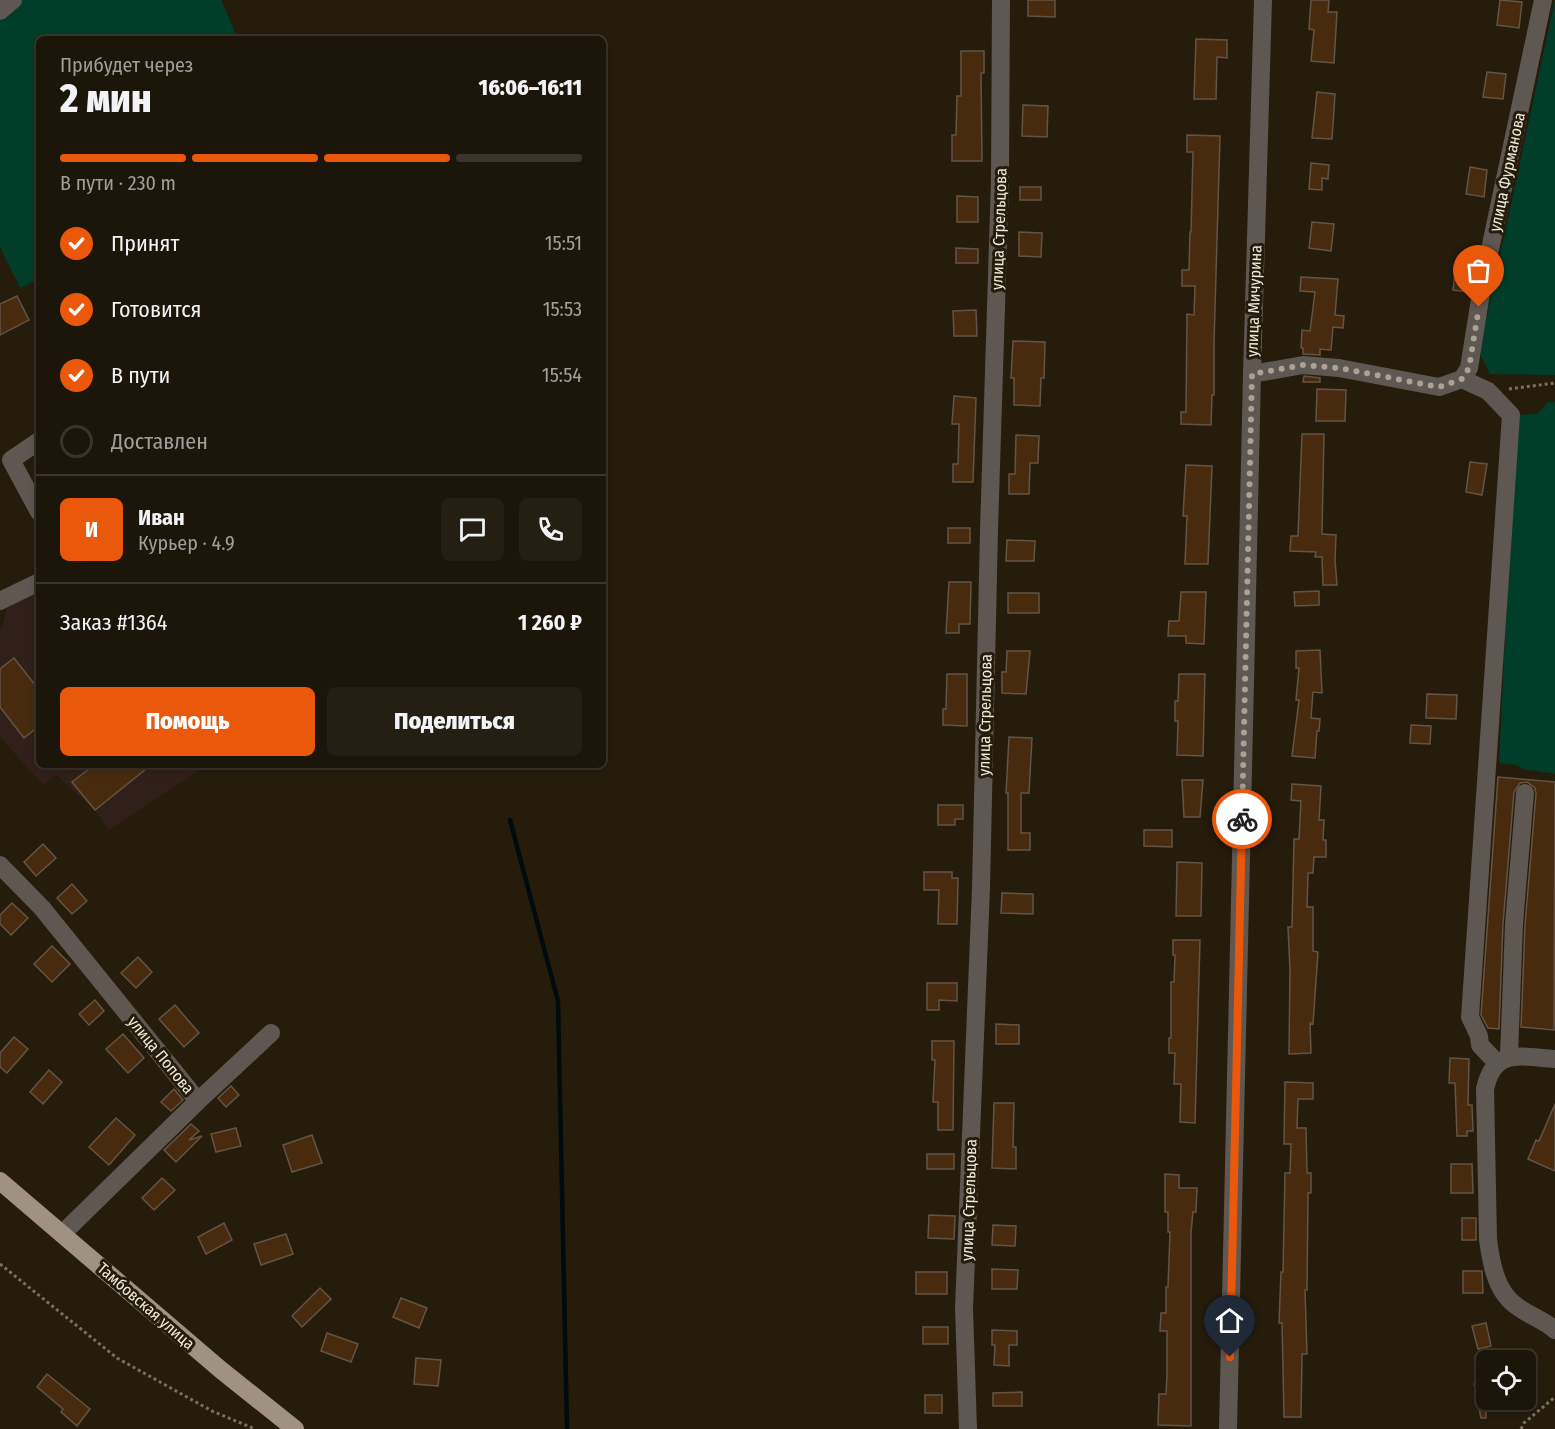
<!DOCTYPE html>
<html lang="ru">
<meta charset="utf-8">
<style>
:root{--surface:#1c1509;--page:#251e12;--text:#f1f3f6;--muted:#a09f9c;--line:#3a342a;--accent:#ea580c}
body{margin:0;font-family:"Fira Sans Condensed",sans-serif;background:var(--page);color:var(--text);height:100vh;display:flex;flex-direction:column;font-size:22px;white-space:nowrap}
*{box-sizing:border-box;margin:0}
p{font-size:20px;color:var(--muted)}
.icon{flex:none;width:33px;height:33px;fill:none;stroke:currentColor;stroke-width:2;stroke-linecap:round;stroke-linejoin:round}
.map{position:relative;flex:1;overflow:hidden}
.sheet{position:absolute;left:36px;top:36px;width:570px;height:732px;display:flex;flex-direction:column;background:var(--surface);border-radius:9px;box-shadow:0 3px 9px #0003,0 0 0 2px var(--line)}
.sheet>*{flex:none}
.tools{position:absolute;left:1476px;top:1350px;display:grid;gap:12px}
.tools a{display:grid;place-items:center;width:60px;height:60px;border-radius:9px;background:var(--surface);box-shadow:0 3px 9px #0003,0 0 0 2px var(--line);font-size:30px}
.pin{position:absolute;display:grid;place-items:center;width:51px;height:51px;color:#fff;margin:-62px -26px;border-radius:50% 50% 50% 0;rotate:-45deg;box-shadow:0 0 6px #0007}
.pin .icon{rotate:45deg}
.courier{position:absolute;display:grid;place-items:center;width:60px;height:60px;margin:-30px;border:4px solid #ea580c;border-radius:50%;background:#fff;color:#222;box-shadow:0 2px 8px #0007}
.summary em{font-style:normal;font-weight:800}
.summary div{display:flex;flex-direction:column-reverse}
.summary{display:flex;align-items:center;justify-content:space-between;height:102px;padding:0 24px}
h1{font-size:39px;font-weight:800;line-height:45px}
.bar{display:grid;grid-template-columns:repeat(4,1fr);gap:9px 6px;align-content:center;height:72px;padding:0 24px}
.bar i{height:8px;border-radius:4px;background:var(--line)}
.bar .selected{background:var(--accent)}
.bar p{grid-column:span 4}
.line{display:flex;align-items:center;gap:15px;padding:0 24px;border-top:2px solid var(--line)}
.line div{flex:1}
.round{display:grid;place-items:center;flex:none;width:63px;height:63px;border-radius:9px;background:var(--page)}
ol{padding:0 24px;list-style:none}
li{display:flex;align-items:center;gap:18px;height:66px}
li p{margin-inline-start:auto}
li .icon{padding:6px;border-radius:50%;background:var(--accent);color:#fff;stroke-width:4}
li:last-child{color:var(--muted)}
li i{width:33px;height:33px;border:3px solid var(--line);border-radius:50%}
.cta{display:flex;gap:12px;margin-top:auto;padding:12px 24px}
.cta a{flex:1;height:69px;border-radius:9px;background:var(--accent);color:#fff;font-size:24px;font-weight:800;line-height:69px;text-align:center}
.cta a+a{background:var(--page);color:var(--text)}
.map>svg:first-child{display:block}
.industrial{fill:#312019}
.green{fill:#013e29}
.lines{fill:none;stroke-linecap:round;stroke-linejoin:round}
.stream{stroke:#010b0d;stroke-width:4.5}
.building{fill:#482b0e;stroke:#645446;stroke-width:1.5}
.path{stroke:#787062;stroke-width:3;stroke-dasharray:3 3;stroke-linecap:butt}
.minor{stroke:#5f5751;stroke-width:18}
.major{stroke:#a19185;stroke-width:18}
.done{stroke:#a9a295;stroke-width:6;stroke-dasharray:0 10.8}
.route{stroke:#ea580c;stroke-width:8}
.labels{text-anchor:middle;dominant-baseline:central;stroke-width:6;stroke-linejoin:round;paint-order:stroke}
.street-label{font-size:16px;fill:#f0eadf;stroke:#251c0c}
</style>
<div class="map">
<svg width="1555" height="1429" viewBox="0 0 1555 1429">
<rect width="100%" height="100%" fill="#251c0c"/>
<!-- industrial -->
<path class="industrial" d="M39,593V765H207L109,830L95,810L56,775L43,785L0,737V629L2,627L7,607Z"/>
<!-- green -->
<g class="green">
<path d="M0,0H221L238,39H39V279L20,288L0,247Z"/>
<path d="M1555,0V375L1490,374L1479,352Z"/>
<path d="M1548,402H1555V774L1523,769L1517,765L1499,763L1516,415L1537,414Z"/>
</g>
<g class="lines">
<!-- stream -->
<path class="stream" d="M510,820L558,1001L567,1429"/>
</g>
<!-- building -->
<g class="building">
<path d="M1028,0H1055V17L1028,16Z"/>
<path d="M1311,0H1329L1328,12H1337L1334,63L1311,61L1314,30L1309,29Z"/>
<path d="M1500,0L1522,2L1519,28L1497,25Z"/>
<path d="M1196,39L1227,40V58L1217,57L1216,99H1194Z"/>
<path d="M961,51H984V73H981L982,161H952V135H956L957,96H961Z"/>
<path d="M1487,72L1506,74L1503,99L1483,97Z"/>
<path d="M1317,92L1335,94L1332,139L1312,138Z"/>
<path d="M1023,105L1048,106L1047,137L1022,136Z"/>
<path d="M1187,135L1220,136L1214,343V395H1212L1211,425L1181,424V412H1186L1187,314L1194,315L1195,286H1182V270H1189L1190,232H1191L1193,152H1187Z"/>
<path d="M1311,163L1329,165L1328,179L1322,178V190L1309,189Z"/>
<path d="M1470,167L1487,170L1484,197L1466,194Z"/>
<rect x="1020" y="187" width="21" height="13"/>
<path d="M957,196L978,197V222H957Z"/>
<path d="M1312,222L1334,224L1331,251L1309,248Z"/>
<path d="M1019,232L1042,233L1041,257L1019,256Z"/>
<path d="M956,248L978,249V263H956Z"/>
<path d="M1456,264L1472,266L1468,292L1453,290Z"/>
<path d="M1301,277L1338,279L1335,315L1344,316L1343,328L1333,327L1331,350L1320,349V355L1303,354V348H1301L1302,330L1310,331L1315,292L1300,291Z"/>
<path d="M17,296L29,320L0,335V304Z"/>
<path d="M976,310L977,336H954L953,311Z"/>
<path d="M1013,341L1045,342L1044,378H1041L1040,406L1014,405V378H1011Z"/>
<path d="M1304,376L1320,378V382H1303Z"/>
<path d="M1317,389L1346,390L1345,421H1316Z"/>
<path d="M954,396L976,398L973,482H953V464H958L959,424H952Z"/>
<path d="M1302,434H1324L1322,534L1336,535L1335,560L1337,585H1323L1322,557H1315L1316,552L1290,551L1291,536H1298Z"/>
<path d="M1016,435L1039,436L1038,463H1030L1029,494H1009V474H1015Z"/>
<path d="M1470,462L1487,464L1482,495L1466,492Z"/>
<path d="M1186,465L1212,466L1208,564H1185L1187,516H1183Z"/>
<rect x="948" y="528" width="22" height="15"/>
<path d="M1007,540L1035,541L1034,561H1006Z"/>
<path d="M949,582H971L970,624H959V633H946Z"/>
<path d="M1319,591V605L1295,606L1294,592Z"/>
<path d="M1181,592H1206L1204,644L1186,643V636H1168L1169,621H1179Z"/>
<rect x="1008" y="593" width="31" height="20"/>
<path d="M1320,650L1322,693L1313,692L1311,718L1320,719L1319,731H1317L1315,758L1292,756L1299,700H1296L1299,668H1296V651Z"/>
<path d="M1007,651H1030L1026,694L1002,693V672H1006Z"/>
<path d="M14,658L39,690V726L24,738L0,707V669Z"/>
<path d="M947,674H967V726L943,725V709H946Z"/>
<path d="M1179,674H1205L1203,756L1177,755L1178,721H1175V701H1178Z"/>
<path d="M1427,694L1457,695L1456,719L1426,718Z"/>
<path d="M1411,725L1431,726L1430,744L1410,743Z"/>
<path d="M1009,737L1032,738L1029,793H1021V833H1030V850H1008V793H1006Z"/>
<path d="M94,765H151L95,810L72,782Z"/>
<path d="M1498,777L1555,782L1554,1030L1521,1027L1525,925L1536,794L1535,788L1527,782L1520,783L1514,792L1503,924L1499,1029L1488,1028L1481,1015Z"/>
<path d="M1182,780H1203L1200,817H1184Z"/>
<path d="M1292,784L1321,786L1319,820H1324L1323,840H1326V857H1314L1313,873H1308L1307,907H1313V951L1318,952L1313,1024L1310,1023L1311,1053L1289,1054L1290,970L1288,927H1292L1294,839H1299L1301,801L1291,800Z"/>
<path d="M938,805H963V819H955V825H938Z"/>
<path d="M1144,830H1172V847L1144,846Z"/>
<path d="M43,844L56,858L36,876L24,862Z"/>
<path d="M1177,862L1202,863L1201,916H1176Z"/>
<path d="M924,872H952V878H958L957,924H938L939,890H924Z"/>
<path d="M72,884L87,901L72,914L57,898Z"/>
<path d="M1002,893L1033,894V914L1001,913Z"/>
<path d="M12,903L28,918L11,935L0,924V915Z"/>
<path d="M1173,940H1200L1195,1123L1180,1122L1181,1084H1174L1175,1053H1169V1038H1171V982H1174L1175,955H1173Z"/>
<path d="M52,946L70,964L52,982L34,964Z"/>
<path d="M138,957L152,972L136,988L121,973Z"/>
<path d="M927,983H957V1001L939,1000V1010H927Z"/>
<path d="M95,1000L104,1011L89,1025L79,1014Z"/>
<path d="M175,1005L199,1033L184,1047L159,1019Z"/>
<path d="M996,1024L1019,1025V1044H996Z"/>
<path d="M123,1034L144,1058L128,1073L106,1049Z"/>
<path d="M14,1037L28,1049L7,1073L0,1067V1053Z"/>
<path d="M932,1041H954L953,1130H938V1102H933L935,1060H932Z"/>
<path d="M1450,1058L1469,1059L1468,1105H1472L1473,1131H1467V1136H1457L1455,1083H1449Z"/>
<path d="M49,1070L62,1082L43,1104L30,1092Z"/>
<path d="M1285,1082L1313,1083V1099H1298L1297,1128H1306L1307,1173H1311V1193H1308L1307,1290H1305L1307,1354H1302L1301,1417H1284L1282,1323H1279L1281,1272H1283L1285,1173H1290L1291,1144H1284Z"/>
<path d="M231,1086L239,1095L226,1107L218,1098Z"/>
<path d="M174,1089L183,1100L171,1111L161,1102Z"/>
<path d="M994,1103H1014L1013,1147H1016V1169L992,1168Z"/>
<path d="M1555,1104V1171L1528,1159L1536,1140L1539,1141Z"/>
<path d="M116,1118L135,1135L109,1165L89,1147Z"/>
<path d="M191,1124L199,1131L189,1140L202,1136L176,1162L164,1150Z"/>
<path d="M236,1128L241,1146L216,1152L211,1134Z"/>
<path d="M312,1135L322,1163L292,1172L283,1145Z"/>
<rect x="927" y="1154" width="27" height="15"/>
<path d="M1451,1164H1472L1473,1193H1451Z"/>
<path d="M1165,1174L1179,1175V1188H1197L1196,1212H1193L1191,1232V1426L1158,1425L1159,1394H1166L1167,1375V1331H1160L1161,1313H1166V1287H1168L1170,1232H1168V1212H1165Z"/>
<path d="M162,1178L175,1190L154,1210L142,1198Z"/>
<path d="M929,1215L955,1216L954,1239L928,1238Z"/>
<rect x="1462" y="1218" width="14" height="22"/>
<path d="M224,1223L232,1240L206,1254L198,1237Z"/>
<path d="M993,1225L1016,1226L1015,1246L992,1245Z"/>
<path d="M286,1234L293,1254L261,1265L254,1244Z"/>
<path d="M992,1269L1018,1270L1017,1289H992Z"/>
<path d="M1463,1271H1482L1483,1293H1463Z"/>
<rect x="916" y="1272" width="31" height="22"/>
<path d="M320,1288L331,1299L302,1327L292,1316Z"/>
<path d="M401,1298L427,1308L419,1328L393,1317Z"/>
<path d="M1486,1323L1491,1346L1478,1349L1472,1326Z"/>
<rect x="923" y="1327" width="25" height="17"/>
<path d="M992,1330L1017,1331V1345H1009V1366L994,1365L995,1345H992Z"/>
<path d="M327,1333L358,1344L351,1362L321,1351Z"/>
<path d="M416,1358L441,1360L438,1386L414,1384Z"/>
<path d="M47,1374L90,1409L77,1426L61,1412L63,1409L37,1387Z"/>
<path d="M1486,1381V1418H1481L1474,1384Z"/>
<path d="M1022,1392V1406H993V1393Z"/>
<rect x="925" y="1395" width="17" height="18"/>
</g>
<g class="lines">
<!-- path -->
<g class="path">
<path d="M1509,389L1555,383"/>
<path d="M0,1264L117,1358L212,1411L255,1429"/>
<path d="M1521,1429L1524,1423L1555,1397"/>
</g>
<!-- minor -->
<g class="minor">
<path d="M0,11L13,0"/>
<path d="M1252,374L1303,365L1339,368L1439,387L1462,379L1469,368L1482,287L1543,0"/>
<path d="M1462,379L1488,391L1511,415L1470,1017L1479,1036L1480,1045L1497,1063"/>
<path d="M39,441L11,460L39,512"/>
<path d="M0,601L39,582"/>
<path d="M0,865L42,908L198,1101"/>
<path d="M1509,1056L1514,924L1525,793"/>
<path d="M1555,1059C1521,1057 1494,1047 1485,1089L1488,1239C1491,1263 1496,1293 1518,1307C1530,1316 1544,1320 1555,1330"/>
<path d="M62,1234L198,1101L271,1033"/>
<path d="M968,1429L964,1308L981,888L989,530L1000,180L1001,0"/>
<path d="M1228,1429L1252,374L1263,0"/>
</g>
<!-- major -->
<path class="major" d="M0,1181L221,1370L295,1429"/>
</g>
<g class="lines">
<!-- done -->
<path class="done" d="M1242,819L1252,374L1303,365L1339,368L1439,387L1462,379L1469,368L1479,307"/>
<!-- route -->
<path class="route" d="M1230,1357L1242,819"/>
</g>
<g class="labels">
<!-- street labels -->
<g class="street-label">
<text transform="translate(1507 172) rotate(-78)">улица Фурманова</text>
<text transform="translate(999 229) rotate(-88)">улица Стрельцова</text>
<text transform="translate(1254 301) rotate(-88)">улица Мичурина</text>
<text transform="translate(985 715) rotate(-89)">улица Стрельцова</text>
<text transform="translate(161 1055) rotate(51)">улица Попова</text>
<text transform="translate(969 1200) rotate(-88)">улица Стрельцова</text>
<text transform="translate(146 1306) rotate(41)">Тамбовская улица</text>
</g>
</g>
</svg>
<div class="tools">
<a><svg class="icon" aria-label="locate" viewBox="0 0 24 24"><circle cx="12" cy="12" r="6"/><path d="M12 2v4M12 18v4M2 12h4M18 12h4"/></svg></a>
</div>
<div class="pin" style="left:1479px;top:307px;background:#ea580c"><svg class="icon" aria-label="bag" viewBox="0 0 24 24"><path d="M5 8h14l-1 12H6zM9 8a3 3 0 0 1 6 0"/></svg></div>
<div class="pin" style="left:1230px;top:1357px;background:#1f2937"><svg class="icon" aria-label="home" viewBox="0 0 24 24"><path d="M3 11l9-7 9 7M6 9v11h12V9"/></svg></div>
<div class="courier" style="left:1242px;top:819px"><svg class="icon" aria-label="bike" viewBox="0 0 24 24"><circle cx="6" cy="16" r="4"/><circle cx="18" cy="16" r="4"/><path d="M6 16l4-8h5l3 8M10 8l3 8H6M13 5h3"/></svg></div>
<section class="sheet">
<div class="summary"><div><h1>2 мин</h1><p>Прибудет через</p></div><em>16:06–16:11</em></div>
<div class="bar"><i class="selected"></i><i class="selected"></i><i class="selected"></i><i></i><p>В пути · 230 m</p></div>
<ol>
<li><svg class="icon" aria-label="check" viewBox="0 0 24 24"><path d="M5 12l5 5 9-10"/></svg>Принят<p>15:51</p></li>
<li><svg class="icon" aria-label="check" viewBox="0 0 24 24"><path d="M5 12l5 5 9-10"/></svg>Готовится<p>15:53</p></li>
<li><svg class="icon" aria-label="check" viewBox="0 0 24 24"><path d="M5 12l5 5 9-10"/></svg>В пути<p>15:54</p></li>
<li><i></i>Доставлен</li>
</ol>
<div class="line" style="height:108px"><b class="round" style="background:var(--accent);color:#fff">И</b><div><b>Иван</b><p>Курьер · 4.9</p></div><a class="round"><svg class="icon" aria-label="chat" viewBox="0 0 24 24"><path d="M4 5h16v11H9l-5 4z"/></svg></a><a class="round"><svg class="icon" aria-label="phone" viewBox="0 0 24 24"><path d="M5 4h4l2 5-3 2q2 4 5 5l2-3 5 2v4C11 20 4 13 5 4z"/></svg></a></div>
<div class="line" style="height:78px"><div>Заказ #1364</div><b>1 260 ₽</b></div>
<div class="cta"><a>Помощь</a><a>Поделиться</a></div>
</section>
</div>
